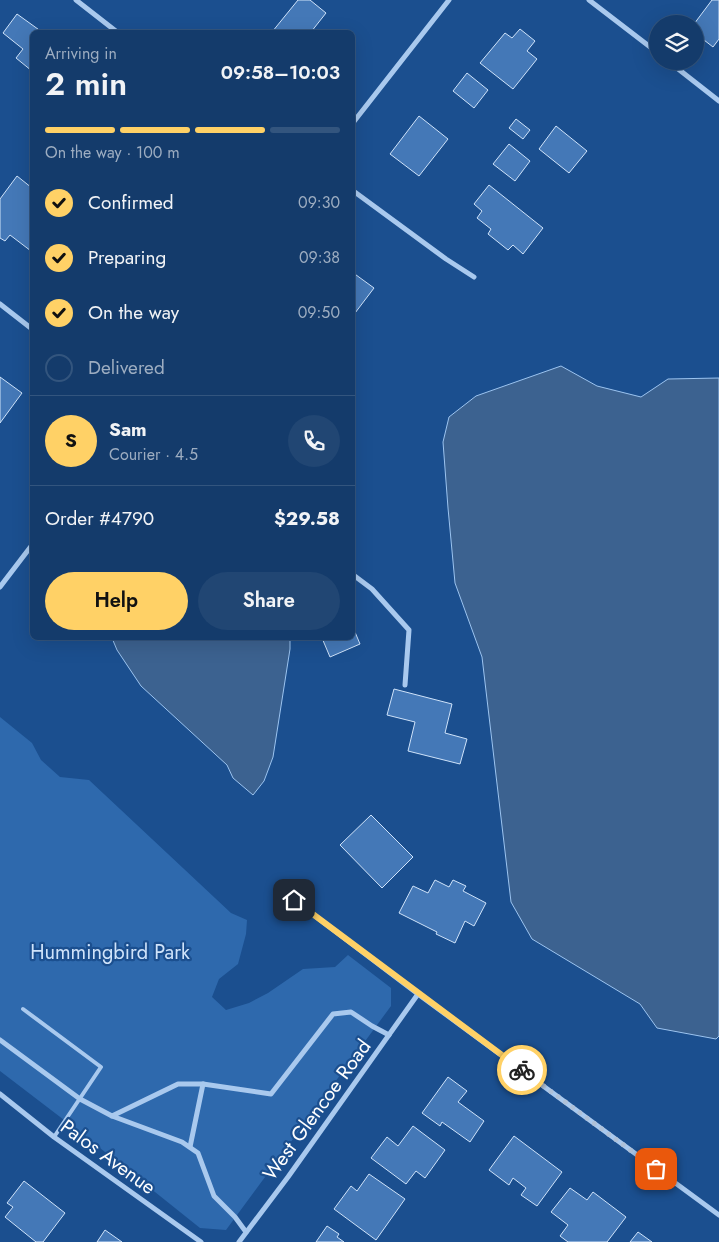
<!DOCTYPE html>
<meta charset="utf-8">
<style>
:root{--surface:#143b6b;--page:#214673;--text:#f1f3f6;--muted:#9dadc1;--line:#33557e;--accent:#ffd166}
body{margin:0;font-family:Jost,sans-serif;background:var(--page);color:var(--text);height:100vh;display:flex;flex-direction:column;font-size:19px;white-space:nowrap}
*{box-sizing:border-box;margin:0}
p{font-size:16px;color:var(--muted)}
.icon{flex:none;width:28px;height:28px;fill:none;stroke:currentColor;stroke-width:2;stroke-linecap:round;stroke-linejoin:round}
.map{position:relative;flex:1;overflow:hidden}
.panel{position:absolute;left:30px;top:30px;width:325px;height:610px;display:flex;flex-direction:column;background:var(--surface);border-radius:8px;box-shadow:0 5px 20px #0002,0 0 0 1px var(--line)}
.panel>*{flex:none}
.tools{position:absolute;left:649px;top:15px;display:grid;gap:10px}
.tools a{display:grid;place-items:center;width:55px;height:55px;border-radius:50%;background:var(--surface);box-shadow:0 5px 20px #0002,0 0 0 1px var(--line);font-size:25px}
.pin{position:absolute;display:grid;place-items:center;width:42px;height:42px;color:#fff;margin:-21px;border-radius:10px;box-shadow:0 2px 8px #0006}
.courier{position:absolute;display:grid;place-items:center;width:50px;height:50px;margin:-25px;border:4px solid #ffd166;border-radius:50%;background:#fff;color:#222;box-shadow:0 1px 6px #0007}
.overview em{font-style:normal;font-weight:600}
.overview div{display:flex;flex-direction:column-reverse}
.overview{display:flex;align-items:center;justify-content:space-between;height:85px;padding:0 15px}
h1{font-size:32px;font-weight:600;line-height:38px}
.bar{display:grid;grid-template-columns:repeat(4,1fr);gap:8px 5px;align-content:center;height:60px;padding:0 15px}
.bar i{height:6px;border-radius:4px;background:var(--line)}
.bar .active{background:var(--accent)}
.bar p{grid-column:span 4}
.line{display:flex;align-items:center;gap:12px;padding:0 15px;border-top:1px solid var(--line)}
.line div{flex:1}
.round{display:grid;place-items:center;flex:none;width:52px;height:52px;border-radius:26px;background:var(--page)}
ol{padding:0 15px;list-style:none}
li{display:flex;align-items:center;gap:15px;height:55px}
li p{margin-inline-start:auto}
li .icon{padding:5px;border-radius:50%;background:var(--accent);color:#111;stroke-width:4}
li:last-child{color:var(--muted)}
li i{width:28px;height:28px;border:2px solid var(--line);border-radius:50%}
.cta{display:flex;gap:10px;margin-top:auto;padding:10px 15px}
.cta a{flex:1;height:58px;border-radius:30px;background:var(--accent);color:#111;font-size:20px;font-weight:600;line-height:58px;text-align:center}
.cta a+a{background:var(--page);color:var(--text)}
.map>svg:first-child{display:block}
.green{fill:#2e69ad}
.water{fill:#3c6290;stroke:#9cc4f0}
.building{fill:#4478b7;stroke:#cfe3fa}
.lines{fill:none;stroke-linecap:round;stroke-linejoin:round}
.lane{stroke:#a9c9ee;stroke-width:4}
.street{stroke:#a9c9ee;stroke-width:5}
.done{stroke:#afc1d8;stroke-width:5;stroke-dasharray:0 9}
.route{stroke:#ffd166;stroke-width:6}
.labels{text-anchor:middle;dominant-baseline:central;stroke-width:4.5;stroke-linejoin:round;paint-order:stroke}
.park-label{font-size:20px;fill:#cfe3fa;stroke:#1b4f8f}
.street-label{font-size:20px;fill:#fff;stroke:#1b4f8f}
</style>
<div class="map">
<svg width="719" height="1242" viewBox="0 0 719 1242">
<rect width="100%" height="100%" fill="#1b4f8f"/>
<!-- green -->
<path class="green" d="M0,717L32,743L41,760L60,777L89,780L231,913L247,920L246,934L238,964L219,979L212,997L226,1010L249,1003L268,993L303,969L335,967L348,955L391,988V1006L226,1230L200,1228L85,1136L0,1071Z"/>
<!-- water -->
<g class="water">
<path d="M561,366L597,386L641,397L668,379L719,378V1036L716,1039L657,1028L640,1004L532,939L511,902L482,657L455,583L448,508L443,442L449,417L476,396Z"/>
<path d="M112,638H290V649L273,757L264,781L253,795L233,778L227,765L141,686L117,650Z"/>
</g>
<!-- building -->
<g class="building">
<path d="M298,0H310L326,13L311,32H272Z"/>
<path d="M712,0H719V39L713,47L695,33V24H694Z"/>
<path d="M17,14L42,32H32V71L16,58L23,49L3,33Z"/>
<path d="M520,29L535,41L527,51L537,59L513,89L480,63L505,33L512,38Z"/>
<path d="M467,73L488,90L474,108L453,91Z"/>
<path d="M419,116L448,139L419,176L390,154Z"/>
<path d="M516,119L530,130L523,139L509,128Z"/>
<path d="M556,126L587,151L569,173L539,149Z"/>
<path d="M509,144L530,161L515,181L493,164Z"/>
<path d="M17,176L32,188V248L31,251L10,235L5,241L0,238V199Z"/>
<path d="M489,185L543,228L523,254L513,245L508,250L488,234L491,229L477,218L482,211L474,204Z"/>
<path d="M352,272L374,288L352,317Z"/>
<path d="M0,377L22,393L0,423Z"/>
<path d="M352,625L360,644L330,657L322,638H352Z"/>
<path d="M394,689L452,704L445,733L467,739L460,764L408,751L415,722L387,715Z"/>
<path d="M371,815L413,857L382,888L340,845Z"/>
<path d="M435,880L449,887L453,880L466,886L463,891L486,903L474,926L465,921L455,943L436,934L437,932L399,913L413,886L428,893Z"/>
<path d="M448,1077L467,1091L458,1102L484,1121L470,1142L442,1122L440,1126L422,1113Z"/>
<path d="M413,1126L445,1150L425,1178L416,1171L406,1184L371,1158L387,1137L398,1146Z"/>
<path d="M514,1136L562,1172L537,1206L521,1195L526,1188L513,1178L509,1185L489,1170Z"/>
<path d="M369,1174L405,1199L376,1240L334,1209L351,1186L357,1191Z"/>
<path d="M24,1181L65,1213L43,1242H36L5,1217L13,1207L7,1203Z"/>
<path d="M570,1188L587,1200L593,1192L626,1217L607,1242H568L560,1236L568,1225L551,1212Z"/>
<path d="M327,1226L339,1234L337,1237L344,1242H316Z"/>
<path d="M105,1230L122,1242H97Z"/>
<path d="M638,1232L652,1242H630Z"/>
</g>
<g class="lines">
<!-- lane -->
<path class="lane" d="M23,1009L101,1067L54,1137"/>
<!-- street -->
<g class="street">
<path d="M76,0L117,32"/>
<path d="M589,0L658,53"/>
<path d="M668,61L719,101"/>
<path d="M352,124L449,0"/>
<path d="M352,190L446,259L474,277"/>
<path d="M0,304L32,329"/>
<path d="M352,574L372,589L409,630L405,685"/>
<path d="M0,587L32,545"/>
<path d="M294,900L418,994L719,1215"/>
<path d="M0,1040L80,1099L112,1116L182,1142L198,1153L214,1196L235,1217L246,1232"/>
<path d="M0,1094L54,1137L201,1242"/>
<path d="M112,1116L178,1084H203L271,1094L333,1014L351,1012L372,1026L389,1035"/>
<path d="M190,1147L203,1084"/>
<path d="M239,1242L288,1177L418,994"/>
</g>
</g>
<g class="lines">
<!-- done -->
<path class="done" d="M522,1070L656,1169"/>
<!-- route -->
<path class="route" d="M294,900L522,1070"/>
</g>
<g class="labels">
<!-- park labels -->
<g class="park-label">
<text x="110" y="952">Hummingbird Park</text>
</g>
<!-- street labels -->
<g class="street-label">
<text transform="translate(317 1110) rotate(-54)">West Glencoe Road</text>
<text transform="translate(108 1157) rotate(36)">Palos Avenue</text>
</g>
</g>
</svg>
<div class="tools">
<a><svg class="icon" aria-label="layers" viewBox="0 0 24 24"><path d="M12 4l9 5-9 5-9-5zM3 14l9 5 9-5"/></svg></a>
</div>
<div class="pin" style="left:656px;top:1169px;background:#ea580c"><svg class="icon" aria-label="bag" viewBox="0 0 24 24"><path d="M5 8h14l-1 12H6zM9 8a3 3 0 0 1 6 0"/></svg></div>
<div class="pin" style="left:294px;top:900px;background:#1f2937"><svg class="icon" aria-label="home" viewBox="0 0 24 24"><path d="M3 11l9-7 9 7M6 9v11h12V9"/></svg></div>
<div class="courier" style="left:522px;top:1070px"><svg class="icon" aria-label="bike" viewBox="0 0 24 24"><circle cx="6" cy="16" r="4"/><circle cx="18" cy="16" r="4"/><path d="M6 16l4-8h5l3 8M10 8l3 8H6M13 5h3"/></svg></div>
<section class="panel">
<div class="overview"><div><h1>2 min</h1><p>Arriving in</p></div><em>09:58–10:03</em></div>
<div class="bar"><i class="active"></i><i class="active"></i><i class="active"></i><i></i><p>On the way · 100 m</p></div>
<ol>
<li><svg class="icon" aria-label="check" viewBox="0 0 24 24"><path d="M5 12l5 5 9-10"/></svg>Confirmed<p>09:30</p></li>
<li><svg class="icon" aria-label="check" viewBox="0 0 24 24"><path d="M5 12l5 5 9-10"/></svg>Preparing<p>09:38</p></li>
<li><svg class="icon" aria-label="check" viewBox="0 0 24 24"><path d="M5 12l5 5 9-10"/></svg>On the way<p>09:50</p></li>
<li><i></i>Delivered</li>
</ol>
<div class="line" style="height:90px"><b class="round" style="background:var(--accent);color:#111">S</b><div><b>Sam</b><p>Courier · 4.5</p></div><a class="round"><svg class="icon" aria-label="phone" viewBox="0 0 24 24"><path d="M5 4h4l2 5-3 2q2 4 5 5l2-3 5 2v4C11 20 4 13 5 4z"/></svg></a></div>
<div class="line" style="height:65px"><div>Order #4790</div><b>$29.58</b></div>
<div class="cta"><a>Help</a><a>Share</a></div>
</section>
</div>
